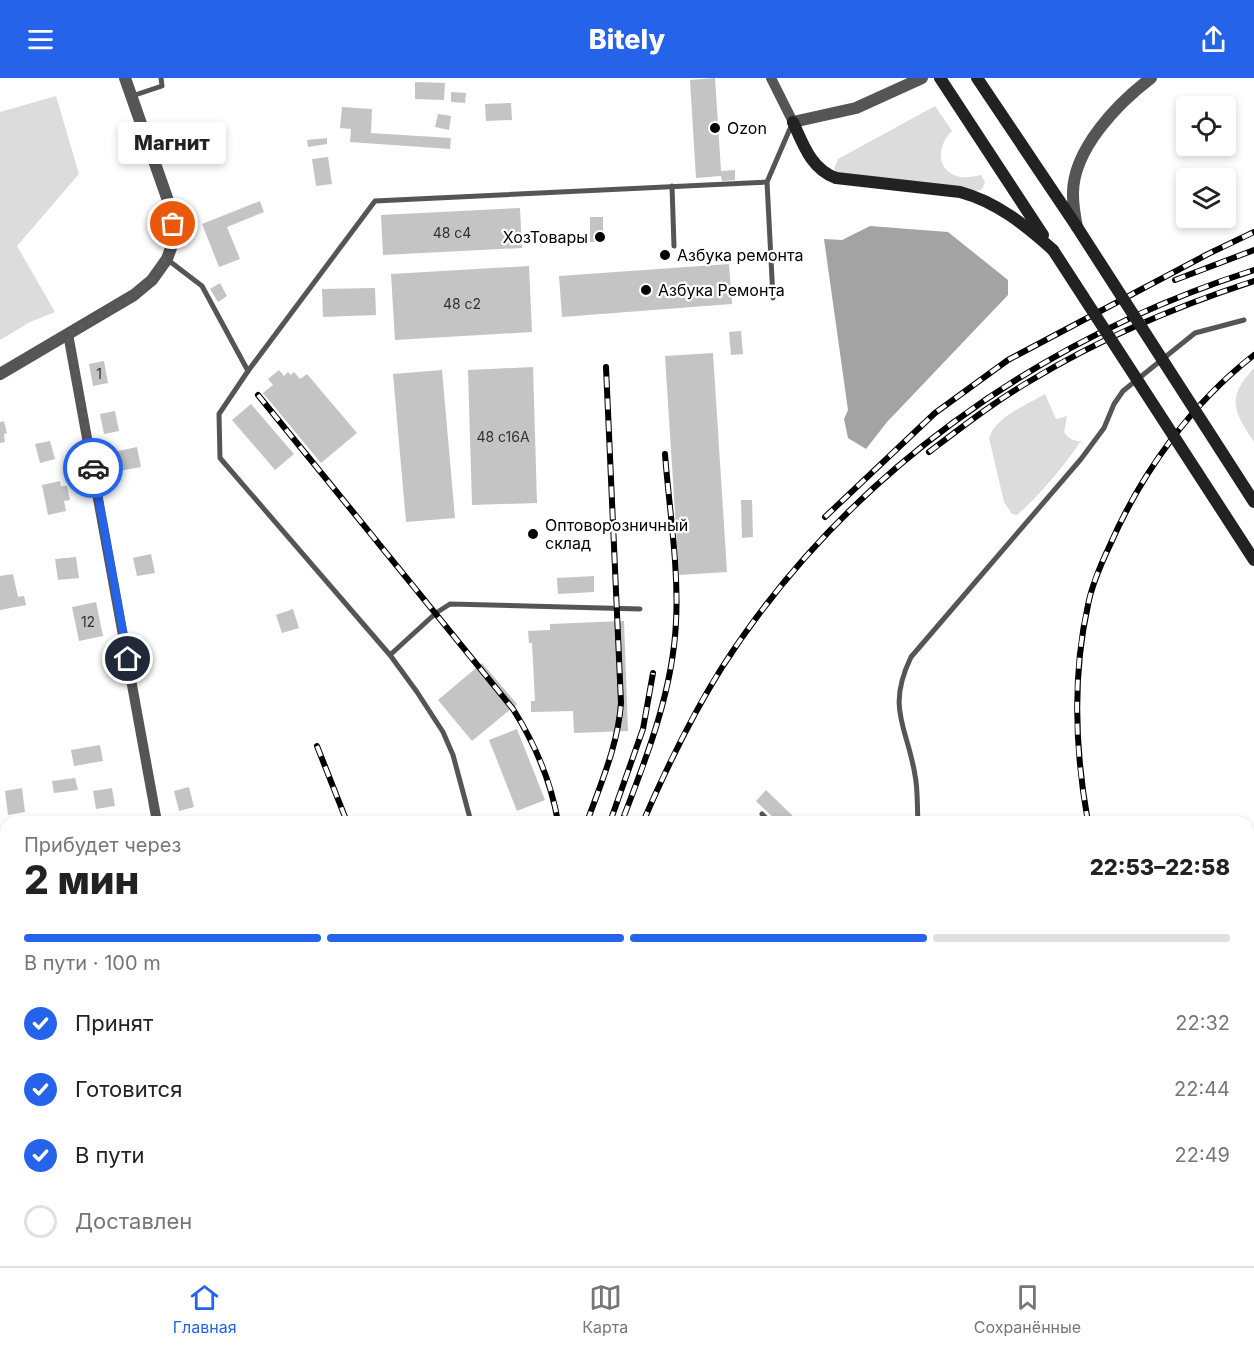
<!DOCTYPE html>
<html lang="ru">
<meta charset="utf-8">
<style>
:root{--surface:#fff;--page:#f2f2f2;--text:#222;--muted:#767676;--line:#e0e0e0;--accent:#2563eb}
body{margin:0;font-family:Inter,sans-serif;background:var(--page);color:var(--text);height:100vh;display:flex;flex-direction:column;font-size:22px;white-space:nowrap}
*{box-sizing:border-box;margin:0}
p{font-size:20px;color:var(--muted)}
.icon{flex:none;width:33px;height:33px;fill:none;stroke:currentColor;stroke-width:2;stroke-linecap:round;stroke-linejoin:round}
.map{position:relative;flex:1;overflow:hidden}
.side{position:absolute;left:0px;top:738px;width:1254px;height:450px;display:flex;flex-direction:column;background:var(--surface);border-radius:18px 18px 0 0;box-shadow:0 3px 9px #0003}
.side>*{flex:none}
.fabs{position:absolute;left:1176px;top:18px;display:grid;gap:12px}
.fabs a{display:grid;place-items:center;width:60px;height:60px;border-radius:6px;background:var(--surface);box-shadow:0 3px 9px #0003;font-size:30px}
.pin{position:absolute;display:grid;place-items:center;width:51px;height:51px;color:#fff;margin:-26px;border:3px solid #fff;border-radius:50%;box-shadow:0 2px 6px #0007}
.courier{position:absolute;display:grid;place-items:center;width:60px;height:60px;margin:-30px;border:4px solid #2563eb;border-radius:50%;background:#fff;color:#222;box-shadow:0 2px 8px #0007}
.bubble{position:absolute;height:42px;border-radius:6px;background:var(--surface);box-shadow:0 3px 9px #0003;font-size:20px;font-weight:800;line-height:42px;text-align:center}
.overview em{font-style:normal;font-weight:800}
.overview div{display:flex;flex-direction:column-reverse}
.overview{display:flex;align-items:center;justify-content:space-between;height:102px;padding:0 24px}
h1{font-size:39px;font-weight:800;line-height:45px}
.bar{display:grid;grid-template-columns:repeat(4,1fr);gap:9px 6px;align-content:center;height:72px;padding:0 24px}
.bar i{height:8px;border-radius:4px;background:var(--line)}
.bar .current{background:var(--accent)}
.bar p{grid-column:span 4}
ol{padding:0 24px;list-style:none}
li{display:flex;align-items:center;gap:18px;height:66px}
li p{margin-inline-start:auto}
li .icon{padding:6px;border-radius:50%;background:var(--accent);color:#fff;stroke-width:4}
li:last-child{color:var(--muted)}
li i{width:33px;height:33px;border:3px solid var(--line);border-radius:50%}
header{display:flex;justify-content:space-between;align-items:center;height:78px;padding:0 24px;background:var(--accent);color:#fff;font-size:27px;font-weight:800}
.tab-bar{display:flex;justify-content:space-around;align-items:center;height:84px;border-top:2px solid var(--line);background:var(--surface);font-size:16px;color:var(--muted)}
.tab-bar a{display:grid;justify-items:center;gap:3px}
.tab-bar .current{color:var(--accent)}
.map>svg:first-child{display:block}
.green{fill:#dcdcdc}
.water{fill:#a3a3a3}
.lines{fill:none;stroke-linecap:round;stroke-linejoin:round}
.stream{stroke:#a3a3a3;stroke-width:4}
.river{stroke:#a3a3a3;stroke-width:22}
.building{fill:#c4c4c4}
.service{stroke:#555;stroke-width:5}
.minor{stroke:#555;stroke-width:10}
.tertiary{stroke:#555;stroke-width:12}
.secondary{stroke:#222;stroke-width:12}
.rail-casing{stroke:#000;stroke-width:6}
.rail{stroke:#fff;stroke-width:4;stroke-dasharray:11;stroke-linecap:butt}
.secondary-bridge{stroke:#222;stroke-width:12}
.done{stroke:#595959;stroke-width:6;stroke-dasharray:0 10.8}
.route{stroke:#2563eb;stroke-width:8}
.poi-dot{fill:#000;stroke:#fff;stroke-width:2}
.labels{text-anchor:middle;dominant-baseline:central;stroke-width:4.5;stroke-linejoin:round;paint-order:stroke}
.number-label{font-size:14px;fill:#313131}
.poi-label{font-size:16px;fill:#000;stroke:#fff;text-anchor:start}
</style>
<header><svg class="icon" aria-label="menu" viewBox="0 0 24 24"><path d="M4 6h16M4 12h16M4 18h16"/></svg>Bitely<svg class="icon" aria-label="share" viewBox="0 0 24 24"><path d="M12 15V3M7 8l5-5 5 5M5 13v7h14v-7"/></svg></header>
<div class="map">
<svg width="1254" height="1188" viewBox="0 0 1254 1188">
<rect width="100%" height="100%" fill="#fff"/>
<!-- green -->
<g class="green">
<path d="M56,18L79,96L17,168L55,234L30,244L0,262V34Z"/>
<path d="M935,28L952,53C936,68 936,95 961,99C968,100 974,98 981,97L985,104L982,111L978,113L922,104L839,96L834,91L838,81Z"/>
<path d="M1254,290V364C1233,332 1226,320 1254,290Z"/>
<path d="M1045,316L1056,341L1067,338L1064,354C1069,361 1073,363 1081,363C1063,389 1041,416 1017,437L1012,436L1004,424L989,360C996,338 1027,327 1045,316Z"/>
<rect x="1035" y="1182" width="56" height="6"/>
</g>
<!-- water -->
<path class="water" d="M870,148L948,154L1008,202V217L887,344L866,371L848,360L844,341L848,332L824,161L842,162Z"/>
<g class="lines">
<!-- stream -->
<path class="stream" d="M1076,1182V1188"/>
<!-- river -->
<path class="river" d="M1248,797L1254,798"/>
</g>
<!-- building -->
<g class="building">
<path d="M715,0L721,93L735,92V102L722,103L721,98L696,100L690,2Z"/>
<path d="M415,4L445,5L444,22L415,21Z"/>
<path d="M451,14L466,15L465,25L451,24Z"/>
<path d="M511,25L512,42L486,43L485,26Z"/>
<path d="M342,29L372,31L371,55L451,60L450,71L350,64L351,51L340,50Z"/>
<path d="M438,36L451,38L449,52L435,49Z"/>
<path d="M327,60V66L308,69L307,62Z"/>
<path d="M328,79L332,106L316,108L312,81Z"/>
<path d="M260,123L264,134L227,149L240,181L219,189L202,146Z"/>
<path d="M520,130L522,170L383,177L381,137Z"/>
<rect x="590" y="139" width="13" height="25"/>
<path d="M729,186L732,226L562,239L559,198Z"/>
<path d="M529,188L532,254L395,262L391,196Z"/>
<path d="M220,205L227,218L218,224L210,211Z"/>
<path d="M375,210L376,237L323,239L322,211Z"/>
<path d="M741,253L743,276L731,277L729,254Z"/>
<path d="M713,275L727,494L679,497L665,278Z"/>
<path d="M104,283L108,305L93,308L89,286Z"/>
<path d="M533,289L537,425L472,427L468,292Z"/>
<path d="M279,292L284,298L288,294L291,297L294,294L300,301L307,296L357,355L321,385L263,315L273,307L268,301Z"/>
<path d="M442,292L455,440L406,444L393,296Z"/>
<path d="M251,326L294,376L275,392L232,342Z"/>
<path d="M115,333L119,353L104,356L100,336Z"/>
<path d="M4,343L7,355L4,356L5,364L0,365V344Z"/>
<path d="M50,363L55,381L40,385L35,366Z"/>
<path d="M137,369L141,389L113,394L109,375Z"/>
<path d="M60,403L61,408H67L70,422L64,423L66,433L48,437L42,407Z"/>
<path d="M741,422H752L753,459L742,460Z"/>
<path d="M151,476L155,495L137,498L133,480Z"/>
<path d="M76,479L79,500L58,502L55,481Z"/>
<path d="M13,496L18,519L24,518L26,527L0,532V498Z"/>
<path d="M594,498V514L558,516L557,500Z"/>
<path d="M96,524L103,558L79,563L72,529Z"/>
<path d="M293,531L299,550L282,555L276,537Z"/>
<path d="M624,543L628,653L574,655L573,633L531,634V623H535L532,565H529L528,553L550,552V546Z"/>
<path d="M482,585L517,626L472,663L438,622Z"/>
<path d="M517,651L545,722L517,733L489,662Z"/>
<path d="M100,667L103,683L74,688L71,672Z"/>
<path d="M75,700L78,712L54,715L52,703Z"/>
<path d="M189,709L194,729L179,733L174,713Z"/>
<path d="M22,710L25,734L8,737L5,713Z"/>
<path d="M112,710L115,728L96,731L93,713Z"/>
<path d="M766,712L799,744H778L756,723Z"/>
<path d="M0,1091L6,1092V1118L0,1117Z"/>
<path d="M0,1142L6,1143V1182H227L226,1188H0Z"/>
<path d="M337,1182H410L412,1188H339Z"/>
<path d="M460,1182H498L483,1188H462Z"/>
<path d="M632,1182H645V1188H633Z"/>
<rect x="663" y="1182" width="12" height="6"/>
<path d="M768,1182H917L924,1188H763Z"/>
</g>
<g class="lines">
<!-- service -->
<g class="service">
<path d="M132,18L162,8L161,0"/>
<path d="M672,108L674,168"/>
<path d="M168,182L202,208L248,293"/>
<path d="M773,220L767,104L792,46"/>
<path d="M390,577L436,535L450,526L640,531"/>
<path d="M762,736L770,744"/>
<path d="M471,744L453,677L443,654L417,614L390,577L220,380L219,336L248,293L375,123L767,104"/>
<path d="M918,744C917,728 918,712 915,697C907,648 886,631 911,579L1081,381L1104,350L1114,326L1123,313L1195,255L1244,242"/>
<path d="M0,929L6,931"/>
<path d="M0,1072H6"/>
<path d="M655,1182V1188"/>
<path d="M240,1188V1182"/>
</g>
<!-- minor -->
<g class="minor">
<path d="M771,0L793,44"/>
<path d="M68,256L157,744"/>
<path d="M0,806L6,822"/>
<path d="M0,841L6,840"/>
<path d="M1248,1011L1254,1015"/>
<path d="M710,1188L711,1182"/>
</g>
<!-- tertiary -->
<g class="tertiary">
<path d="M793,44L856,30L922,0"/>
<path d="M1077,149C1075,139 1073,128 1073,117C1072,72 1118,25 1151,0"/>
<path d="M0,296L134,217L152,202L167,181L171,170L173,146L172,134L125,0"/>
</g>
<!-- secondary -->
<g class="secondary">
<path d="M940,0L1043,157"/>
<path d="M977,0L1077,149"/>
<path d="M793,44C803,66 811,91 836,100L960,114C997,124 1025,147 1053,172"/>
</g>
<!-- rail casing -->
<g class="rail-casing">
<g id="rail">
<path d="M1175,202L1254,172"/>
<path d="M258,317L513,631C535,666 551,703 558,744"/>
<path d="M929,374C962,349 994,324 1030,303C1099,261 1177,228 1254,203"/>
<path d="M825,439L935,335L1008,282L1208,176L1254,154"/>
<path d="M317,668L347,744"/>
<path d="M624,738C648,676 673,611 676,544C679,490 669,430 665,376"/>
<path d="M587,744C601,705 618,667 621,625L606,289"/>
<path d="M610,744L643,651L653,595"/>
<path d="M643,744C666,691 691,639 721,591C844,398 1038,261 1254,192"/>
<path d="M1088,744C1075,672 1072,599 1088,527C1092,506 1101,486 1110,467C1142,394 1191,326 1254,277"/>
<path d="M516,1182L518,1188"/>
<path d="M584,1182L585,1188"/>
<path d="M1162,1182L1163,1188"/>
<path d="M1182,1182L1183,1188"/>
<path d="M546,1188L547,1182"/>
<path d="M1107,1188L1109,1182"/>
</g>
</g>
<!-- rail -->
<use href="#rail" class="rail"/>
<!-- secondary-bridge -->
<g class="secondary-bridge">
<path d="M1077,149L1254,424"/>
<path d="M1053,172L1254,482"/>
</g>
</g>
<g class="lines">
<!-- done -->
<path class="done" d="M93,390L68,256C116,228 171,210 173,146"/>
<!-- route -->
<path class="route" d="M93,390L128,581"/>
</g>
<!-- markers -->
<g class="poi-dot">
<circle cx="715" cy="50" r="6"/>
<circle cx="600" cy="159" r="6"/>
<circle cx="665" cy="177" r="6"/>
<circle cx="646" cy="212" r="6"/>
<circle cx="533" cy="456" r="6"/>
</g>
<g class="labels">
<!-- number labels -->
<g class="number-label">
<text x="452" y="154">48 с4</text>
<text x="462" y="225">48 с2</text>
<text x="99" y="295">1</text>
<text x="503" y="358">48 с16А</text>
<text x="88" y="543">12</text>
</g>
<!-- poi labels -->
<g class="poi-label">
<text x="727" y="50">Ozon</text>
<text x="588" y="159" text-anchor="end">ХозТовары</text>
<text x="677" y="177">Азбука ремонта</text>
<text x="658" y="212">Азбука Ремонта</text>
<text x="545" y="447">Оптоворозничный<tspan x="545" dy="18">склад</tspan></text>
</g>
</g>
</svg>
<div class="fabs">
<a><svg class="icon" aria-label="locate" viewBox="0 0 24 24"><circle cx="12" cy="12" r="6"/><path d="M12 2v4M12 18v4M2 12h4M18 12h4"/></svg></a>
<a><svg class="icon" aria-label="layers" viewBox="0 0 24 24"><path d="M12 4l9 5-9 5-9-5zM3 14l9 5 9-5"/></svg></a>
</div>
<div class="pin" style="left:173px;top:146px;background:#ea580c"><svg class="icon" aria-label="bag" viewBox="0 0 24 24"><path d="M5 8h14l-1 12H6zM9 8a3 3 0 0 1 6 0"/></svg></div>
<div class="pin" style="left:128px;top:581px;background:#1f2937"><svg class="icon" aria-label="home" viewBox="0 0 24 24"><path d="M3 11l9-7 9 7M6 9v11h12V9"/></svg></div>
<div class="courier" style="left:93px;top:390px"><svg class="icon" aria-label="car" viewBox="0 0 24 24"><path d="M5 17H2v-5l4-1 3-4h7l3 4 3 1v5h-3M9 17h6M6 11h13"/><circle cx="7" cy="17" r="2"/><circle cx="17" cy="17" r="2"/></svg></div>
<div class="bubble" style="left:118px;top:44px;width:108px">Магнит</div>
<section class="side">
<div class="overview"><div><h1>2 мин</h1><p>Прибудет через</p></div><em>22:53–22:58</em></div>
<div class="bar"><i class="current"></i><i class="current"></i><i class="current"></i><i></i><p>В пути · 100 m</p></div>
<ol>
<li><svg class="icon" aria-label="check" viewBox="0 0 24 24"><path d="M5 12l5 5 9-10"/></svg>Принят<p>22:32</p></li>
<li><svg class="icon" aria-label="check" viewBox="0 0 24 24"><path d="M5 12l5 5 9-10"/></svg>Готовится<p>22:44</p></li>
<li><svg class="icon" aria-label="check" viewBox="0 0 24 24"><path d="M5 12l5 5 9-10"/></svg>В пути<p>22:49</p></li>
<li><i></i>Доставлен</li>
</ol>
</section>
</div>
<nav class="tab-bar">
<a class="current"><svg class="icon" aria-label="home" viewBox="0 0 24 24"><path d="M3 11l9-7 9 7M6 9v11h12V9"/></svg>Главная</a>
<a><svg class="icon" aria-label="map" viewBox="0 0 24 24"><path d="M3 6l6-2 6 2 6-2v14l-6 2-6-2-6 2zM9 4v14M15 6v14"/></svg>Карта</a>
<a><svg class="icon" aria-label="saved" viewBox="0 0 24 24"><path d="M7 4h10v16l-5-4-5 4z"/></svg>Сохранённые</a>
</nav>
